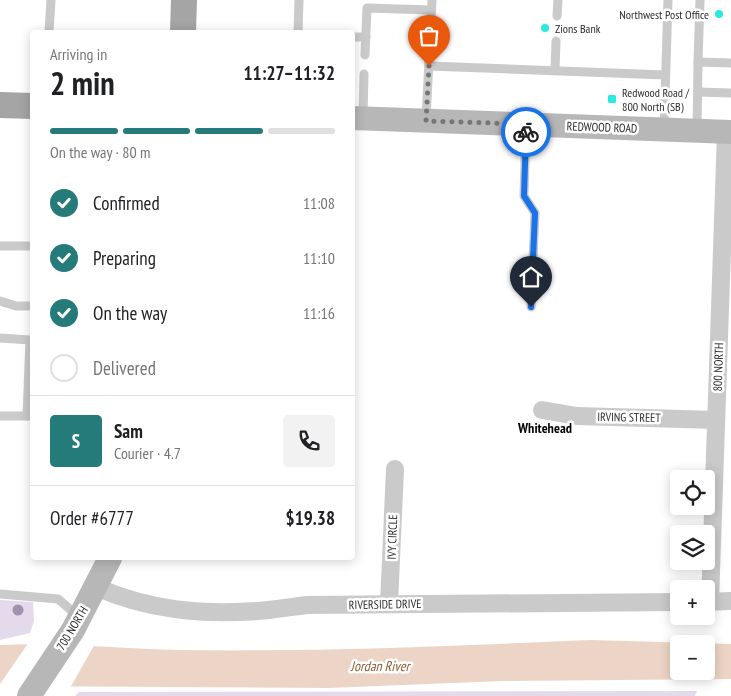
<!DOCTYPE html>
<meta charset="utf-8">
<style>
:root{--surface:#fff;--page:#f2f2f2;--text:#202124;--muted:#757577;--line:#e0e0e0;--accent:#247b79}
body{margin:0;font-family:"PT Sans Narrow",sans-serif;background:var(--page);color:var(--text);height:100vh;display:flex;flex-direction:column;font-size:19px;white-space:nowrap}
*{box-sizing:border-box;margin:0}
p{font-size:16px;color:var(--muted)}
.icon{flex:none;width:28px;height:28px;fill:none;stroke:currentColor;stroke-width:2;stroke-linecap:round;stroke-linejoin:round}
.map{position:relative;flex:1;overflow:hidden}
.drawer{position:absolute;left:30px;top:30px;width:325px;height:530px;display:flex;flex-direction:column;background:var(--surface);border-radius:5px;box-shadow:0 2px 12px #0003}
.drawer>*{flex:none}
.controls{position:absolute;left:670px;top:470px;display:grid;gap:10px}
.controls a{display:grid;place-items:center;width:45px;height:45px;border-radius:5px;background:var(--surface);box-shadow:0 2px 12px #0003;font-size:25px}
.pin{position:absolute;display:grid;place-items:center;width:42px;height:42px;color:#fff;margin:-51px -21px;border-radius:50% 50% 50% 0;rotate:-45deg;box-shadow:0 0 5px #0007}
.pin .icon{rotate:45deg}
.courier{position:absolute;display:grid;place-items:center;width:50px;height:50px;margin:-25px;border:4px solid #1a73e8;border-radius:50%;background:#fff;color:#222;box-shadow:0 1px 6px #0007}
.headline em{font-style:normal;font-weight:600}
.headline div{display:flex;flex-direction:column-reverse}
.headline{display:flex;align-items:center;justify-content:space-between;height:85px;padding:0 20px}
h1{font-size:32px;font-weight:600;line-height:38px}
.bar{display:grid;grid-template-columns:repeat(4,1fr);gap:8px 5px;align-content:center;height:60px;padding:0 20px}
.bar i{height:6px;border-radius:4px;background:var(--line)}
.bar .selected{background:var(--accent)}
.bar p{grid-column:span 4}
.line{display:flex;align-items:center;gap:12px;padding:0 20px;border-top:1px solid var(--line)}
.line div{flex:1}
.round{display:grid;place-items:center;flex:none;width:52px;height:52px;border-radius:5px;background:var(--page)}
ol{padding:0 20px;list-style:none}
li{display:flex;align-items:center;gap:15px;height:55px}
li p{margin-inline-start:auto}
li .icon{padding:5px;border-radius:50%;background:var(--accent);color:#fff;stroke-width:4}
li:last-child{color:var(--muted)}
li i{width:28px;height:28px;border:2px solid var(--line);border-radius:50%}
.map>svg:first-child{display:block}
.green{fill:#e3daeb}
.water{fill:#ecd5c6;fill-rule:evenodd}
.pier{fill:#fff}
.lines{fill:none;stroke-linecap:round;stroke-linejoin:round}
.lane{stroke:#cacaca;stroke-width:9}
.street{stroke:#cacaca;stroke-width:18}
.secondary{stroke:#b7b7b7;stroke-width:24}
.primary{stroke:#a5a5a5;stroke-width:26}
.tree{fill:#a193ad}
.done{stroke:#767676;stroke-width:5;stroke-dasharray:0 9}
.route{stroke:#1a73e8;stroke-width:6}
.poi-dot{fill:#2aeae0;stroke:#fff;stroke-width:2}
.labels{text-anchor:middle;dominant-baseline:central;stroke-width:5;stroke-linejoin:round;paint-order:stroke}
.poi-label{font-size:12px;fill:#2d2d2d;stroke:#fff;text-anchor:start}
.street-label{font-size:12px;fill:#2d2d2d;stroke:#fff}
.neighbourhood-label{font-size:14px;font-weight:bold;fill:#000;stroke:#fff}
.water-label{font-size:14px;font-style:italic;fill:#915d39;stroke:#fff}
</style>
<div class="map">
<svg width="731" height="696" viewBox="0 0 731 696">
<rect width="100%" height="100%" fill="#fff"/>
<!-- green -->
<g class="green">
<path d="M0,600L33,602L34,621L30,633L0,640Z"/>
<path d="M697,691L695,696H75L79,692Z"/>
</g>
<!-- water -->
<path class="water" d="M590,640L731,644V679L503,681L328,688L0,686V645C60,642 121,649 181,650C317,652 454,646 590,640ZM679,644H706V671H679Z"/>
<!-- pier -->
<path class="pier" d="M29,642L95,644L70,688L0,689V684Z"/>
<g class="lines">
<!-- lane -->
<g class="lane">
<path d="M557,16L558,0"/>
<path d="M49,32L51,0"/>
<path d="M298,32L299,0"/>
<path d="M352,37H366"/>
<path d="M365,55L367,8L431,10"/>
<path d="M698,62L700,0"/>
<path d="M429,66L665,75"/>
<path d="M555,70L556,41"/>
<path d="M698,92L731,93"/>
<path d="M363,118L364,74"/>
<path d="M426,120L432,0"/>
<path d="M526,125L524,196L535,213L531,307"/>
<path d="M664,129L668,0"/>
<path d="M697,129L698,62L731,63"/>
<path d="M0,246H32"/>
<path d="M0,301L16,306H32"/>
<path d="M0,338L30,340L27,416"/>
<path d="M0,416H32"/>
<path d="M0,594L58,599L78,616"/>
</g>
<!-- street -->
<g class="street">
<path d="M542,410L577,416L716,420"/>
<path d="M96,587C148,610 201,615 258,611C274,610 290,607 307,605L679,602"/>
<path d="M706,602L731,601"/>
<path d="M710,602L726,132"/>
<path d="M389,604L395,469"/>
</g>
<!-- secondary -->
<g class="secondary">
<path d="M352,118L731,132"/>
<path d="M29,696L73,630L110,558"/>
</g>
<!-- primary -->
<g class="primary">
<path d="M183,32L184,0"/>
<path d="M0,105L32,106"/>
</g>
</g>
<!-- trees -->
<circle class="tree" cx="18" cy="610" r="5.5"/>
<g class="lines">
<!-- done -->
<path class="done" d="M429,66L426,121L526,124V132"/>
<!-- route -->
<path class="route" d="M526,132L524,196L535,213L531,307"/>
</g>
<!-- markers -->
<g class="poi-dot">
<circle cx="719" cy="14" r="5"/>
<circle cx="545" cy="28" r="5"/>
<rect x="607" y="94" width="10" height="10" rx="2.5"/>
</g>
<g class="labels">
<!-- poi labels -->
<g class="poi-label">
<text x="709" y="14" text-anchor="end">Northwest Post Office</text>
<text x="555" y="28">Zions Bank</text>
<text x="622" y="92">Redwood Road /<tspan x="622" dy="14">800 North (SB)</tspan></text>
</g>
<!-- street labels -->
<g class="street-label">
<text transform="translate(602 127) rotate(2)">REDWOOD ROAD</text>
<text transform="translate(718 367) rotate(-88)">800 NORTH</text>
<text transform="translate(629 417) rotate(1)">IRVING STREET</text>
<text transform="translate(392 537) rotate(-88)">IVY CIRCLE</text>
<text transform="translate(385 604) rotate(-1)">RIVERSIDE DRIVE</text>
<text transform="translate(72 628) rotate(-59)">700 NORTH</text>
</g>
<!-- neighbourhood labels -->
<g class="neighbourhood-label">
<text x="545" y="428">Whitehead</text>
</g>
<!-- water labels -->
<g class="water-label">
<text x="380" y="666">Jordan River</text>
</g>
</g>
</svg>
<div class="controls">
<a><svg class="icon" aria-label="locate" viewBox="0 0 24 24"><circle cx="12" cy="12" r="6"/><path d="M12 2v4M12 18v4M2 12h4M18 12h4"/></svg></a>
<a><svg class="icon" aria-label="layers" viewBox="0 0 24 24"><path d="M12 4l9 5-9 5-9-5zM3 14l9 5 9-5"/></svg></a>
<a>+</a>
<a>−</a>
</div>
<div class="pin" style="left:429px;top:66px;background:#ea580c"><svg class="icon" aria-label="bag" viewBox="0 0 24 24"><path d="M5 8h14l-1 12H6zM9 8a3 3 0 0 1 6 0"/></svg></div>
<div class="pin" style="left:531px;top:307px;background:#1f2937"><svg class="icon" aria-label="home" viewBox="0 0 24 24"><path d="M3 11l9-7 9 7M6 9v11h12V9"/></svg></div>
<div class="courier" style="left:526px;top:132px"><svg class="icon" aria-label="bike" viewBox="0 0 24 24"><circle cx="6" cy="16" r="4"/><circle cx="18" cy="16" r="4"/><path d="M6 16l4-8h5l3 8M10 8l3 8H6M13 5h3"/></svg></div>
<section class="drawer">
<div class="headline"><div><h1>2 min</h1><p>Arriving in</p></div><em>11:27–11:32</em></div>
<div class="bar"><i class="selected"></i><i class="selected"></i><i class="selected"></i><i></i><p>On the way · 80 m</p></div>
<ol>
<li><svg class="icon" aria-label="check" viewBox="0 0 24 24"><path d="M5 12l5 5 9-10"/></svg>Confirmed<p>11:08</p></li>
<li><svg class="icon" aria-label="check" viewBox="0 0 24 24"><path d="M5 12l5 5 9-10"/></svg>Preparing<p>11:10</p></li>
<li><svg class="icon" aria-label="check" viewBox="0 0 24 24"><path d="M5 12l5 5 9-10"/></svg>On the way<p>11:16</p></li>
<li><i></i>Delivered</li>
</ol>
<div class="line" style="height:90px"><b class="round" style="background:var(--accent);color:#fff">S</b><div><b>Sam</b><p>Courier · 4.7</p></div><a class="round"><svg class="icon" aria-label="phone" viewBox="0 0 24 24"><path d="M5 4h4l2 5-3 2q2 4 5 5l2-3 5 2v4C11 20 4 13 5 4z"/></svg></a></div>
<div class="line" style="height:65px"><div>Order #6777</div><b>$19.38</b></div>
</section>
</div>
